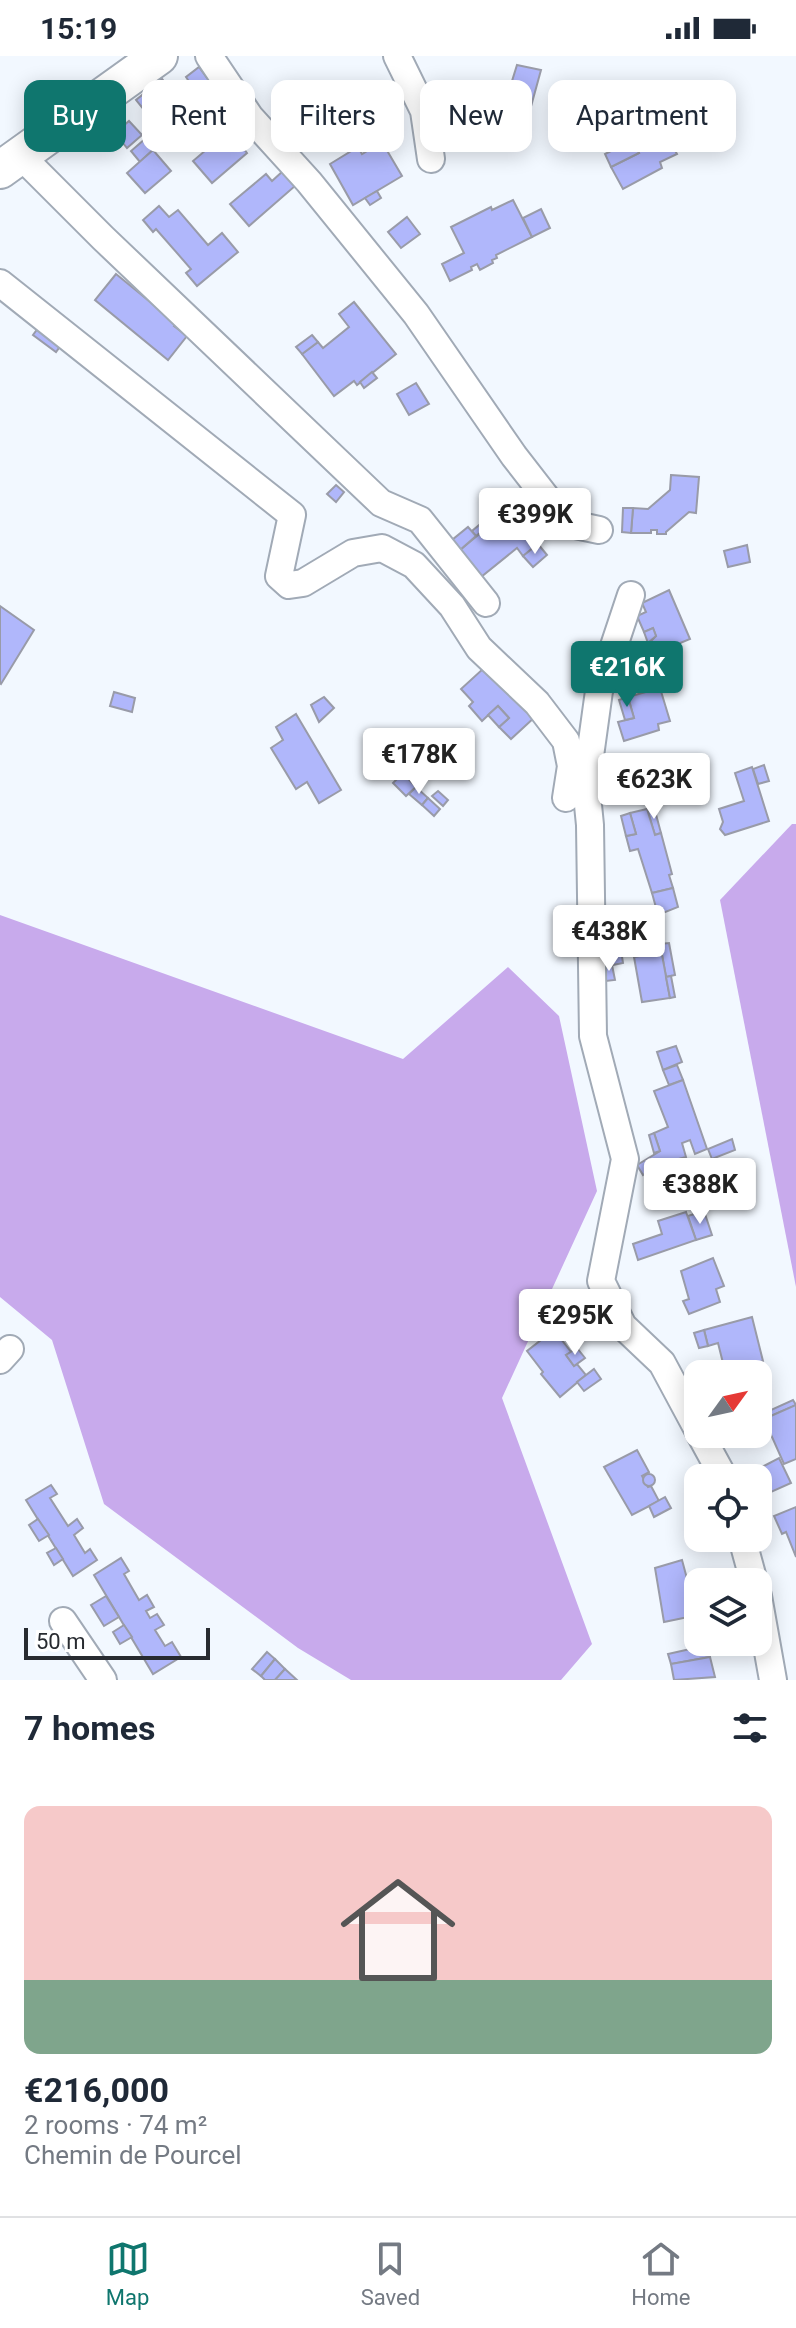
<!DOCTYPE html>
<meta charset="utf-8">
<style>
body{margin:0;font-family:Roboto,sans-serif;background:#f6f6f7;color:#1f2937;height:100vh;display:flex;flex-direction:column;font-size:30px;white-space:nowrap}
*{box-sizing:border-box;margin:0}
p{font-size:26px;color:#747a83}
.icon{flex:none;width:44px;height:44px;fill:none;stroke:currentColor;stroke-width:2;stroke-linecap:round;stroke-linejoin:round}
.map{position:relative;height:1624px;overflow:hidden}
.sheet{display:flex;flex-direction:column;background:#fff;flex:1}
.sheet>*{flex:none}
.banner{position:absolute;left:24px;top:24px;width:748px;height:72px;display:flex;gap:16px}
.needle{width:52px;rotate:57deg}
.controls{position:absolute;left:684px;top:1304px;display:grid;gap:16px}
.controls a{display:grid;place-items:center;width:88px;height:88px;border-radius:16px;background:#fff;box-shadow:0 4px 20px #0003;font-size:40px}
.scale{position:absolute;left:24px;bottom:20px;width:186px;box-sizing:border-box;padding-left:8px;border:4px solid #282b30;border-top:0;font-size:22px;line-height:28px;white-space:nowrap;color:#282b30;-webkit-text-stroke:6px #fff;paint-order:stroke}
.price{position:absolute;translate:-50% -68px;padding:0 18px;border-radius:8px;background:#fff;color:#222;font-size:26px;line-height:52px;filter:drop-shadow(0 2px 4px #0008)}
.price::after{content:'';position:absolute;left:50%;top:48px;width:24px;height:18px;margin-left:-12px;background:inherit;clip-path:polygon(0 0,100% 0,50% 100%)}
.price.current{background:#0f766e;color:#fff}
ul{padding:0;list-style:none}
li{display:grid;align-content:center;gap:16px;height:424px;padding:0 24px}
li+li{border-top:2px solid #e0e1e3}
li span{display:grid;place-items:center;height:248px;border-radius:16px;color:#555}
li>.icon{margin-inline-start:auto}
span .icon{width:144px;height:144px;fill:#fffc;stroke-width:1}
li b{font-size:34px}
h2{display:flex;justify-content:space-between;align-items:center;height:96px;padding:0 24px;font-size:34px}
.tag{padding:0 28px;border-radius:16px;background:#fff;box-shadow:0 4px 20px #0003;font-size:28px;line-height:72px}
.tag.current{background:#0f766e;color:#fff}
.status{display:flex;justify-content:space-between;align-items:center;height:56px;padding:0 40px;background:#fff;direction:ltr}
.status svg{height:22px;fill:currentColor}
.dock{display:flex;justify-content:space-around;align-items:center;height:112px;border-top:2px solid #e0e1e3;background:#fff;font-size:22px;color:#747a83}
.dock a{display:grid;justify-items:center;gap:4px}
.dock .current{color:#0f766e}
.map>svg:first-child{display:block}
.forest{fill:#c8aaec}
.building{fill:#b0b7fb;stroke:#999ba8;stroke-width:2}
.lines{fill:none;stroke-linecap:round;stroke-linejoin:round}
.street-casing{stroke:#a1aab6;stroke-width:30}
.secondary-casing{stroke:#a1aab6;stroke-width:40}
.street{stroke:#fff;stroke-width:26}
.secondary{stroke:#fff;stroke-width:36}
</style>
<div class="status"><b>15:19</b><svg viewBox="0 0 49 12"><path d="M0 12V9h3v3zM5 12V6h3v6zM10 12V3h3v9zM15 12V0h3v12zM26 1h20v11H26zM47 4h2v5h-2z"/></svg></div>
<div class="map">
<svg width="796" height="1624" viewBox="0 0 796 1624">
<rect width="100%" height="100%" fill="#f2f8ff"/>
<g class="forest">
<path d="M792,768H796V1231L720,844Z"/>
<path d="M0,859L403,1003L508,911L559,960L597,1135L502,1342L592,1588L561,1624H351L298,1592L104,1448L52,1284L0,1241Z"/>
</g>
<g class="building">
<path d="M517,9L541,14L530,54L525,62L510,73L502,72L501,79L460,87L455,63L488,56L487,50L502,39L507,41Z"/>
<path d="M199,11L226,48L212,59L186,21Z"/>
<path d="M162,23L187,54L161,75L136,44Z"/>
<path d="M487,50L488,56L455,63L454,57Z"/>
<path d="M129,65L142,79L127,92L115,77Z"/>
<path d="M240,65L253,80L241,89L247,97L212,127L193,105Z"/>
<path d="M661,69L677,98L660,106L662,112L623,133L611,111L639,97L633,84Z"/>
<path d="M145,83L154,93L140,106L131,95Z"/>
<path d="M633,84L639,97L611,111L605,98Z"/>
<path d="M382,86L402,120L353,149L330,108L358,91L362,98Z"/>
<path d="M153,94L171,115L145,137L127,117Z"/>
<path d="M283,115L295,130L249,170L230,148L266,118L272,125Z"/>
<path d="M377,135L381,142L370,149L365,142Z"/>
<path d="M513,144L532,181L496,199L497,202L492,204L493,207L480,214L477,208L471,211L472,214L450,225L442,208L464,197L451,171L491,151L492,154Z"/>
<path d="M159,150L169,161L178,154L208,189L222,177L238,196L197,230L186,217L191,213L156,173L153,176L143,164Z"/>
<path d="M541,153L550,172L532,181L523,162Z"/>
<path d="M407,161L420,178L401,192L388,176Z"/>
<path d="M116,218L176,267L174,270L187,280L168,304L95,244Z"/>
<path d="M354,246L396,298L357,329L354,325L334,340L302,298L318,286L323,292L349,271L339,258Z"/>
<path d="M41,268L64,285L56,296L33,279Z"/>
<path d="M312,279L318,286L302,298L296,291Z"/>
<path d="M372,316L377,322L364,332L360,326Z"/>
<path d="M416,327L429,348L409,359L397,338Z"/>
<path d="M671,419L699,421L696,457L689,456L666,476V478H657V474H651V477H631L633,452L648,453L670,434Z"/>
<path d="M336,429L344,436L336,446L327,438Z"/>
<path d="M507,449L513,456L503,464L497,457Z"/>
<path d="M623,452H633L631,477L622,476Z"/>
<path d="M496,455L500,461L476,480L472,475Z"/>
<path d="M513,456L538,488L523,500L517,492L481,521L460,494L500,461L503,464Z"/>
<path d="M468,471L476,480L460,494L452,484Z"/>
<path d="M538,488L547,499L533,511L523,500Z"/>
<path d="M747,489L750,506L728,511L724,495Z"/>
<path d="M669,534L690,583L656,597L651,585L656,580L653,572L644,576L637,560L646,556L642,547Z"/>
<path d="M0,550L34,574L1,628L0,627Z"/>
<path d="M653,572L656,580L648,587L644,576Z"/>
<path d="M485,611L536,660L511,683L499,671L509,662L498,650L482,665L469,650L473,646L461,633Z"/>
<path d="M660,632L670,665L658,668L659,674L624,685L618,666L634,662L628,641Z"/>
<path d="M114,636L135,642L132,656L110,650Z"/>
<path d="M324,641L334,652L319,666L311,649Z"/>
<path d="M628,641L634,662L625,664L619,644Z"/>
<path d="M498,650L509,662L499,671L488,659Z"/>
<path d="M296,658L341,734L319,747L307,726L296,733L271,692L283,684L276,671Z"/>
<path d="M764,709L769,725L758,728L753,713Z"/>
<path d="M752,711L769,765L725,779L720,773L723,766L719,753L744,745L735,717Z"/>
<path d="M403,717L416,731L406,740L393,727Z"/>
<path d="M416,731L428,742L422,749L409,738Z"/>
<path d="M438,735L448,744L443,750L432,740Z"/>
<path d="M428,742L440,753L434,760L422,749Z"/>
<path d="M654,751L661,777L655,779L647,753Z"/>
<path d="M647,753L655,779L661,777L672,818L669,819L673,832L652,837L638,793L630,795L626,780L636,778L630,757Z"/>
<path d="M630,757L636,778L626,780L621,760Z"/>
<path d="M673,832L678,851L658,859L652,837Z"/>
<path d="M619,881L623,907L603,911L600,889Z"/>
<path d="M669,887L675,919L666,921L660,888Z"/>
<path d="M660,888L670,942L642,946L634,901L646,899L644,891Z"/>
<path d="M612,909L615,924L606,925L603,911Z"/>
<path d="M671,920L675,941L670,942L666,921Z"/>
<path d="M676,990L682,1006L663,1014L657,996Z"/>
<path d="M677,1009L683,1024L669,1029L663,1014Z"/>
<path d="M683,1024L707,1093L695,1098L690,1084L682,1087L686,1101L660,1108L643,1119L637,1109L660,1095L654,1077L668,1071L654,1035Z"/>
<path d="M654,1077L660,1095L654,1097L649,1079Z"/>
<path d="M732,1083L735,1094L712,1103L708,1093Z"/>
<path d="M678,1107L680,1118L666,1122L663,1111Z"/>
<path d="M704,1155L712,1179L696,1184L688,1160Z"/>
<path d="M686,1156L696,1184L638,1204L633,1188L662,1178L658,1165Z"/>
<path d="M713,1202L724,1230L716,1233L720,1246L689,1258L683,1245L689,1243L681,1215Z"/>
<path d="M752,1261L763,1305L725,1315L718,1287L708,1290L704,1274Z"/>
<path d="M554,1274L571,1296L566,1299L574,1310L577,1308L586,1319L560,1341L541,1318L543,1316L527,1295Z"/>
<path d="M704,1274L708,1290L699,1292L694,1277Z"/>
<path d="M577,1292L585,1302L574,1310L566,1299Z"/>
<path d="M594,1313L601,1323L584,1335L577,1326Z"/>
<path d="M793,1344L796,1349L764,1363L762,1358Z"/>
<path d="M796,1349V1403L784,1408L764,1363Z"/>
<path d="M637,1394L649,1416L642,1420L648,1431L651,1430L659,1445L632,1459L604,1411Z"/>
<path d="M779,1402L791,1427L771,1436L762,1411Z"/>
<circle cx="649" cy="1424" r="6"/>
<path d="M51,1429L57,1438L50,1442L68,1470L77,1463L83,1472L74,1479L85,1497L90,1493L97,1504L73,1520L26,1444Z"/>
<path d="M665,1441L671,1452L654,1461L649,1450Z"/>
<path d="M796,1451V1501L786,1476L782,1478L774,1460Z"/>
<path d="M38,1463L49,1479L39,1485L29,1469Z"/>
<path d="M56,1492L63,1503L54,1509L47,1497Z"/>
<path d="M121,1502L129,1515L124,1518L139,1544L147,1539L154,1551L146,1555L150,1562L157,1558L164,1569L155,1574L165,1590L172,1586L181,1601L153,1618L94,1519Z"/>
<path d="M682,1504L689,1530L693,1529L698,1559L664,1566L655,1512Z"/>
<path d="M106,1540L119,1561L104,1570L91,1549Z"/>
<path d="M124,1569L132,1581L120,1588L113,1576Z"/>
<path d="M708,1589L710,1601L671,1608L668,1598Z"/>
<path d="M267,1596L275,1603L261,1620L252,1613Z"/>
<path d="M710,1601L715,1621L674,1624L671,1608Z"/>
<path d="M275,1603L285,1613L275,1624H265L261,1620Z"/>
<path d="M285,1613L297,1624H275Z"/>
</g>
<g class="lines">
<g class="street-casing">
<g id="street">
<path d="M209,0L250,61L309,126L416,258L514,400L566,467L599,474"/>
<path d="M397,0L424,55L431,103"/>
<path d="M20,99L103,182L381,447L420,464L486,547"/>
<path d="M0,227L292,459L279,520L289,529L303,527L353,497L382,492L414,509L452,550L479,592L537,647L566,685L571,710L566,742"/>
<path d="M631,539L599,635L586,729L590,769L593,980L625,1103L601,1225L623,1270L662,1307L698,1374"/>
<path d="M0,1304L10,1293"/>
<path d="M700,1378L724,1422"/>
<path d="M742,1482L754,1526"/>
<path d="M758,1540L773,1624"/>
<path d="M63,1565L103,1624"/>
</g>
</g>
<g class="secondary-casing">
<path id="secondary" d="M0,114L159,0"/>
</g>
<use href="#street" class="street"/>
<use href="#secondary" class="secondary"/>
</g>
</svg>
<div class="controls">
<a><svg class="needle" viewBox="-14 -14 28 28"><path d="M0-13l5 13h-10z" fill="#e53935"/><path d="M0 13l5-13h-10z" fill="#747a83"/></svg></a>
<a><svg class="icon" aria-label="locate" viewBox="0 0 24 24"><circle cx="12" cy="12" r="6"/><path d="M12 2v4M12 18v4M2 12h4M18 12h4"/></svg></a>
<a><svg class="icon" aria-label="layers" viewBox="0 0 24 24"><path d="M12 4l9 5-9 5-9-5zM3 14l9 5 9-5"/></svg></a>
</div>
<div class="scale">50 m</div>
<b class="price" style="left:535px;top:500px">€399K</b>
<b class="price current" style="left:627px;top:653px">€216K</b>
<b class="price" style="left:419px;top:740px">€178K</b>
<b class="price" style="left:654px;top:765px">€623K</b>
<b class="price" style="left:609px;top:917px">€438K</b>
<b class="price" style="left:700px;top:1170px">€388K</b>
<b class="price" style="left:575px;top:1301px">€295K</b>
<div class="banner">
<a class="tag current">Buy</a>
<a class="tag">Rent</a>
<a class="tag">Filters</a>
<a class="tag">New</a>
<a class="tag">Apartment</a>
</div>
</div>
<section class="sheet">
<h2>7 homes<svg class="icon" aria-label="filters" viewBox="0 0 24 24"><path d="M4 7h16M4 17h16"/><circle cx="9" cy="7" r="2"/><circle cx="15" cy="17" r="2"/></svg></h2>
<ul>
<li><span style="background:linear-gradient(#f6c9c9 70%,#7fa58c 0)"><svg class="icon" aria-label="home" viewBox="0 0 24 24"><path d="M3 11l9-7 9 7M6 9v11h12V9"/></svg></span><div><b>€216,000</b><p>2 rooms · 74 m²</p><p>Chemin de Pourcel</p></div></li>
</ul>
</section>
<nav class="dock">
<a class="current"><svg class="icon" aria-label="map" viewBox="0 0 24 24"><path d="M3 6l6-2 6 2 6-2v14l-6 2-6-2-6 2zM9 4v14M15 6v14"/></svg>Map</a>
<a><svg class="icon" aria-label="saved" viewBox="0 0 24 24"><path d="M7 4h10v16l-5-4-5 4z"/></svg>Saved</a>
<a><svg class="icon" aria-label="home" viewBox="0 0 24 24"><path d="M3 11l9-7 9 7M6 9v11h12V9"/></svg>Home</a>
</nav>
